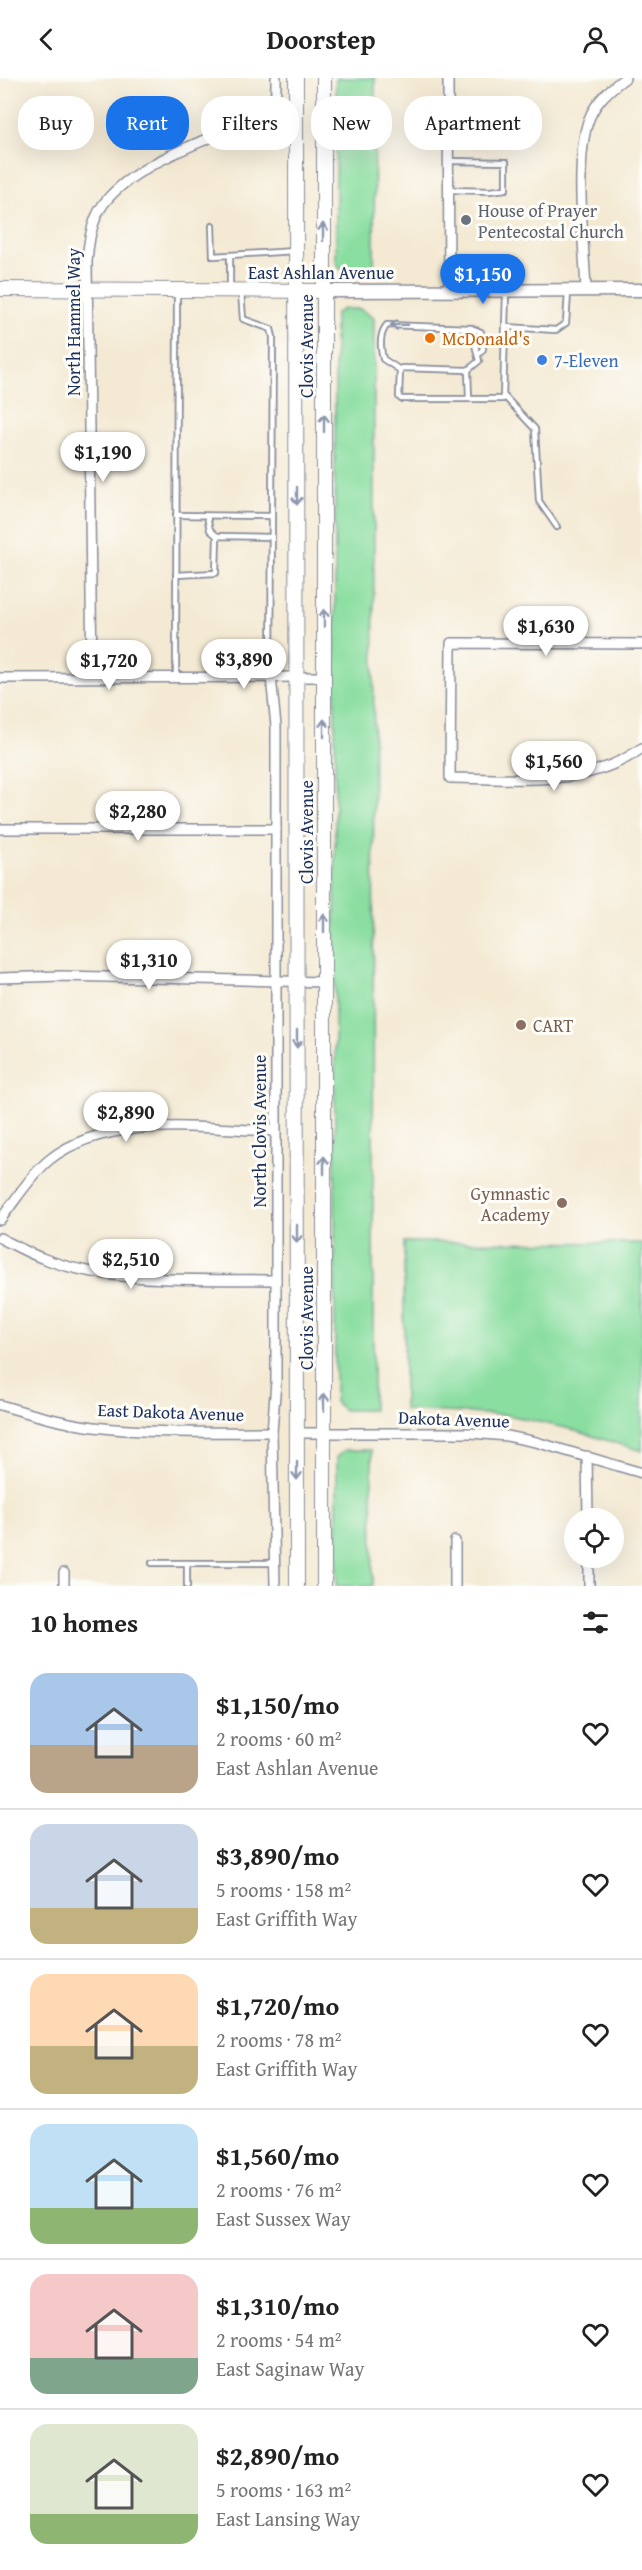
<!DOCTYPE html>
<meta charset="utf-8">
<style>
body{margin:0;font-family:"Gentium Book Plus",serif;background:#f2f2f2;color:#222;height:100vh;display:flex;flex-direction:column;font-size:22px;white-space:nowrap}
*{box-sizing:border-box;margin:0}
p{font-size:20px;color:#767676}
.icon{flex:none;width:33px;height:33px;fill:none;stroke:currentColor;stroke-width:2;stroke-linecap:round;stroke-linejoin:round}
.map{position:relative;height:1508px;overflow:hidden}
.side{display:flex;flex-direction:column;background:#fff;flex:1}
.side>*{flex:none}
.banner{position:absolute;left:18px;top:18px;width:606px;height:54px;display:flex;gap:12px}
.fabs{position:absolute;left:564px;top:1430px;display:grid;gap:12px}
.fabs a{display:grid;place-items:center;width:60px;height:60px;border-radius:50%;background:#fff;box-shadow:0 6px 24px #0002;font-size:30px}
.price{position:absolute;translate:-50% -51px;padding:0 14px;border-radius:21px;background:#fff;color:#222;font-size:20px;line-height:39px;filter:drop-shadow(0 2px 3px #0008)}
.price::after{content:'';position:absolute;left:50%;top:36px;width:18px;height:14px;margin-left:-9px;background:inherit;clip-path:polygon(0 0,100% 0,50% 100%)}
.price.current{background:#1a73e8;color:#fff}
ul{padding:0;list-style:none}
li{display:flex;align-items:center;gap:18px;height:150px;padding:0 30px}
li+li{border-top:2px solid #e0e0e0}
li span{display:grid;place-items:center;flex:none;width:168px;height:120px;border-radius:18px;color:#555}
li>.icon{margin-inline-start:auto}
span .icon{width:72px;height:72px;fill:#fffc;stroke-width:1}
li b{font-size:26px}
h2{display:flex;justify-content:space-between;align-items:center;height:72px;padding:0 30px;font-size:26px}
.tag{padding:0 21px;border-radius:24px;background:#fff;box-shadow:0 6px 24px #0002;font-size:21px;line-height:54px}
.tag.current{background:#1a73e8;color:#fff}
header{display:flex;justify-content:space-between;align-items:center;height:78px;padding:0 30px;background:#fff;font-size:27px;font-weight:700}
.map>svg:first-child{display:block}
.green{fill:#8adea0;stroke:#52867f;stroke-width:1.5}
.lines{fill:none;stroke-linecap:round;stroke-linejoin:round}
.lane-casing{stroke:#888c99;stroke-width:8}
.street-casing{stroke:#888c99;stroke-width:12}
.secondary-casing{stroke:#888c99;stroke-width:15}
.primary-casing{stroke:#888c99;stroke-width:16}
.lane{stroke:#fff;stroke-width:4.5}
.street{stroke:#fff;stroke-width:9}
.secondary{stroke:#fff;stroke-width:12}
.primary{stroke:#fff;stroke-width:14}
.oneway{stroke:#8d97ae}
.worship-dot{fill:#6b7280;stroke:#fdfcf7;stroke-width:2}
.food-dot{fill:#e8710a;stroke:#fdfcf7;stroke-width:2}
.shop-dot{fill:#3f7fe0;stroke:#fdfcf7;stroke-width:2}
.education-dot{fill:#8d6e63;stroke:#fdfcf7;stroke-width:2}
.labels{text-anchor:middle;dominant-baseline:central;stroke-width:6;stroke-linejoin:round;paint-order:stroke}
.worship-label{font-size:18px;fill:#5b616d;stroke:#fdfcf7;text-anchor:start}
.street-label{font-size:18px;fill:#1b2f5e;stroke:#fdfcf7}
.food-label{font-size:18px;fill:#c56008;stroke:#fdfcf7;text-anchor:start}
.shop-label{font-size:18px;fill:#366cbe;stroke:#fdfcf7;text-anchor:start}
.education-label{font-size:18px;fill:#785e54;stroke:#fdfcf7;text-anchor:start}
</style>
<header><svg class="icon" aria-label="back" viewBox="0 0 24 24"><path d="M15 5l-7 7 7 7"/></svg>Doorstep<svg class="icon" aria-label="person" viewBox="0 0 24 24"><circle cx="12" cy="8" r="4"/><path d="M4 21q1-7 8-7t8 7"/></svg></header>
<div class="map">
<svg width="642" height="1508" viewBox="0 0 642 1508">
<rect width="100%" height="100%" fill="#fdfcf7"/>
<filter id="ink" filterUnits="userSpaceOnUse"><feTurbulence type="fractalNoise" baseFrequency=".0167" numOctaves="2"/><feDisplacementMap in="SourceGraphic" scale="12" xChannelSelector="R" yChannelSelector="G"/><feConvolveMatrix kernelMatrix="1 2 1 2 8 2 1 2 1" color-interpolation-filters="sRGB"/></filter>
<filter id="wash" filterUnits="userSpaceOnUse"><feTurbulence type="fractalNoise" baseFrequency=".008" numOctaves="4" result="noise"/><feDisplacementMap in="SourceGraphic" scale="24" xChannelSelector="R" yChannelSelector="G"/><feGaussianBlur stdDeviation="1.35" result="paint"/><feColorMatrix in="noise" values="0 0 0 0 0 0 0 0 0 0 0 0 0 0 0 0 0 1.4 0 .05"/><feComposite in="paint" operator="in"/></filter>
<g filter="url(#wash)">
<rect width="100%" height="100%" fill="#f4ead4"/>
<g class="green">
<path d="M336,0H375L374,192H342L336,185Z"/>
<path d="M343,231H360L374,240L373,1332H343L335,1324V236Z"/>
<path d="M404,1164L642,1165V1373L566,1350L507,1337L404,1332Z"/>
<path d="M345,1372H372L373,1508H337V1378Z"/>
</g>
</g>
<g filter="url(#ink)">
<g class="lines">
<g class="lane-casing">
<g id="lane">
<path d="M449,83L506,84V111L490,113L449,112"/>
<path d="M212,148L213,178L295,173"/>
<path d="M230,211V178"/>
<path d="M241,214L243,241L271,251L273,259L271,599"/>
<path d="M506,249L556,252L566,245L568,215"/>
<path d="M471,250L481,254L483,271L479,276"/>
<path d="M400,292L383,281C380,269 379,256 387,247L471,250L479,283L468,292"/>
<path d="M505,319L535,351L539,423L557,449"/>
<path d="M469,321L468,292L402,290L400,292L399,319L401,321H503L506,214"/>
<path d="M176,437L272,438"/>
<path d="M207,438L210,452L217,458"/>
<path d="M176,497L216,495L217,458L272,459"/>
<path d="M176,599L177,214"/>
<path d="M217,599C217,586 214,574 226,567H271"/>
<path d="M152,1485H275"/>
<path d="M187,1485V1508"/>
</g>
</g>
<g class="street-casing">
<g id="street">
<path d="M448,0L449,212"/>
<path d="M586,211C584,167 574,79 589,41C596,23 610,11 625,0"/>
<path d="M642,566L451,565L450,700C515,700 586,711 642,670"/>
<path d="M92,599L87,184C88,169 90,153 96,139C117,89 217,58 266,37C277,26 276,15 276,0"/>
<path d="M271,599L276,648V1304L272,1354L275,1508"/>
<path d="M0,600L324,599"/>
<path d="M0,751H276"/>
<path d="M0,900L61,898L324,904"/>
<path d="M0,1142C15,1123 30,1098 49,1082C107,1035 205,1051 275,1053"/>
<path d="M0,1160C14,1167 28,1175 42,1180C112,1208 202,1200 276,1202"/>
<path d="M0,1327C31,1336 62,1345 94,1349C153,1356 213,1354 272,1354"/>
<path d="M297,1355H471L507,1358L536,1364L642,1395"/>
<path d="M587,1378L588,1440"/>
<path d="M455,1463V1508"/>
<path d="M589,1479V1508"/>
<path d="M64,1508V1495"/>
</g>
</g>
<g class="secondary-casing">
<path id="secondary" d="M324,213L642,212"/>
</g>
<g class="primary-casing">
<g id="primary">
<path d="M296,0L297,1508"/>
<path d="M324,0V1508"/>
<path d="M0,211L324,213"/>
</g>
</g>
<use href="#lane" class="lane"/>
<use href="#street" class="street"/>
<use href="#secondary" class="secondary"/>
<use href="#primary" class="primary"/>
</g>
<defs><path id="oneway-shaft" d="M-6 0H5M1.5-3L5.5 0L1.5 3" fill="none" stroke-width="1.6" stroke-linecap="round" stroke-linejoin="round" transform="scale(1.5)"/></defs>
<g class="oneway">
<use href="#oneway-shaft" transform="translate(323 154) rotate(-90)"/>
<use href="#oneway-shaft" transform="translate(399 247) rotate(179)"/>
<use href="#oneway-shaft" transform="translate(324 345) rotate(-90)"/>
<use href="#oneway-shaft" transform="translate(297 418) rotate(90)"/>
<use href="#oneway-shaft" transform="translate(324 540) rotate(-90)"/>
<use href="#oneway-shaft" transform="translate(324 650) rotate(-90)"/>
<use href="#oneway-shaft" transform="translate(324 845) rotate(-90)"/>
<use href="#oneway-shaft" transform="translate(297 961) rotate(90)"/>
<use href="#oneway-shaft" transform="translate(324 1087) rotate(-90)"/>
<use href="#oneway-shaft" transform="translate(297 1156) rotate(90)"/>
<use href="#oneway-shaft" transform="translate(324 1324) rotate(-90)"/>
<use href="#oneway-shaft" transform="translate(297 1393) rotate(90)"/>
</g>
</g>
<circle class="worship-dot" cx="466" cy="142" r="6"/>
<circle class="food-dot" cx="430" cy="260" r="6"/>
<circle class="shop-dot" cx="542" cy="282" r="6"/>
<g class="education-dot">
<circle cx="521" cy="947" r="6"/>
<circle cx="562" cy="1125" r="6"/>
</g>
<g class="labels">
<g class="worship-label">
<text x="478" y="132">House of Prayer<tspan x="478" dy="21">Pentecostal Church</tspan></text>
</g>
<g class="street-label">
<text x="321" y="194">East Ashlan Avenue</text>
<text transform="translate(73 244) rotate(-90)">North Hammel Way</text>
<text transform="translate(306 268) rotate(-90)">Clovis Avenue</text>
<text transform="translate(306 754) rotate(-90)">Clovis Avenue</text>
<text transform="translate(259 1053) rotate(-90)">North Clovis Avenue</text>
<text transform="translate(306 1240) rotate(-90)">Clovis Avenue</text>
<text transform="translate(171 1334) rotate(2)">East Dakota Avenue</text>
<text transform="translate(454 1341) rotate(2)">Dakota Avenue</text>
</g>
<g class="food-label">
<text x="442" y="260">McDonald's</text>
</g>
<g class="shop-label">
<text x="554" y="282">7-Eleven</text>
</g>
<g class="education-label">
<text x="533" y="947">CART</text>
<text x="550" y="1115" text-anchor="end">Gymnastic<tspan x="550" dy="21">Academy</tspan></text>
</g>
</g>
</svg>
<div class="fabs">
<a><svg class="icon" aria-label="locate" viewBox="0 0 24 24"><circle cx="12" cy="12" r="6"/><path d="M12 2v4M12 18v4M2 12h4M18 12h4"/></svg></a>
</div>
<b class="price current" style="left:483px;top:227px">$1,150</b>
<b class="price" style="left:103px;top:405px">$1,190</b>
<b class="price" style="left:546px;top:579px">$1,630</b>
<b class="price" style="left:244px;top:612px">$3,890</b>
<b class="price" style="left:109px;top:613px">$1,720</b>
<b class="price" style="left:554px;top:714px">$1,560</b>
<b class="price" style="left:138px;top:764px">$2,280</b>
<b class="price" style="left:149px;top:913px">$1,310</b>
<b class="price" style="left:126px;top:1065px">$2,890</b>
<b class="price" style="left:131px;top:1212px">$2,510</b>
<div class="banner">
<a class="tag">Buy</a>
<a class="tag current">Rent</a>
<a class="tag">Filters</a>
<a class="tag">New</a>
<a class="tag">Apartment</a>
</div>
</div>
<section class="side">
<h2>10 homes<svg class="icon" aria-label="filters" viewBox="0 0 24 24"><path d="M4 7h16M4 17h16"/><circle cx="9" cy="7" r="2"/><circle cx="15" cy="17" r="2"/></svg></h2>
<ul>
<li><span style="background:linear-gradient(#a9c7e8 60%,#b9a48a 0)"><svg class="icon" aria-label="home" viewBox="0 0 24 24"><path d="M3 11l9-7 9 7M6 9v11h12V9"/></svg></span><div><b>$1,150/mo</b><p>2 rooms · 60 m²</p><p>East Ashlan Avenue</p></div><svg class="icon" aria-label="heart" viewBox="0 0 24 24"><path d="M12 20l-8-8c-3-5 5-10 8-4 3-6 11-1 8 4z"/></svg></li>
<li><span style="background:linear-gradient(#c9d6e8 70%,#c2b280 0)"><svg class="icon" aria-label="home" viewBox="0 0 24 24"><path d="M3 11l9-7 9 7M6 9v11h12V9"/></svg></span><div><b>$3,890/mo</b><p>5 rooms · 158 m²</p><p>East Griffith Way</p></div><svg class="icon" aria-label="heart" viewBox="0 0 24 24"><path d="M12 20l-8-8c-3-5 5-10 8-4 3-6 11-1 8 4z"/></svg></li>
<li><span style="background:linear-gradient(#ffd9b3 60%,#c2b280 0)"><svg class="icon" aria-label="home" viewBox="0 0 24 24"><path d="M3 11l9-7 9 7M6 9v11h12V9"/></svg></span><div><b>$1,720/mo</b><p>2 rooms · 78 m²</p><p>East Griffith Way</p></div><svg class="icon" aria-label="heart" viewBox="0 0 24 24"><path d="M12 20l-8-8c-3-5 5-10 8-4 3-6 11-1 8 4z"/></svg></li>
<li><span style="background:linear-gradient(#bfe0f5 70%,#8fb573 0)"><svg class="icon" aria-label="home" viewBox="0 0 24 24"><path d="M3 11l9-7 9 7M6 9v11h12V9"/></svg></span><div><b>$1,560/mo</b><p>2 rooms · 76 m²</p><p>East Sussex Way</p></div><svg class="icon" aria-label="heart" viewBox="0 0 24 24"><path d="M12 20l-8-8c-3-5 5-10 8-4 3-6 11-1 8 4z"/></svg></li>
<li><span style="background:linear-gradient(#f6c9c9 70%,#7fa58c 0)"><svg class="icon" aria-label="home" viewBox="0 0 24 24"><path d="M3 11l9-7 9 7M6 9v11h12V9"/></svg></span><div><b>$1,310/mo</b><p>2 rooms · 54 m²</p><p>East Saginaw Way</p></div><svg class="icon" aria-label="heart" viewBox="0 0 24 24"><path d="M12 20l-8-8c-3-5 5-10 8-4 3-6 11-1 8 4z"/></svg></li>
<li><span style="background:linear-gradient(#dfe7d0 75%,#8fb573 0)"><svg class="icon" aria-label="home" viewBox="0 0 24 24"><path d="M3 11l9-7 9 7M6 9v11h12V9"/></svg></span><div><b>$2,890/mo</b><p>5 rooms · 163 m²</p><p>East Lansing Way</p></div><svg class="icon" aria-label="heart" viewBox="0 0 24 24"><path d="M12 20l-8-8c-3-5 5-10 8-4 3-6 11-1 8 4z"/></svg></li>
</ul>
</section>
